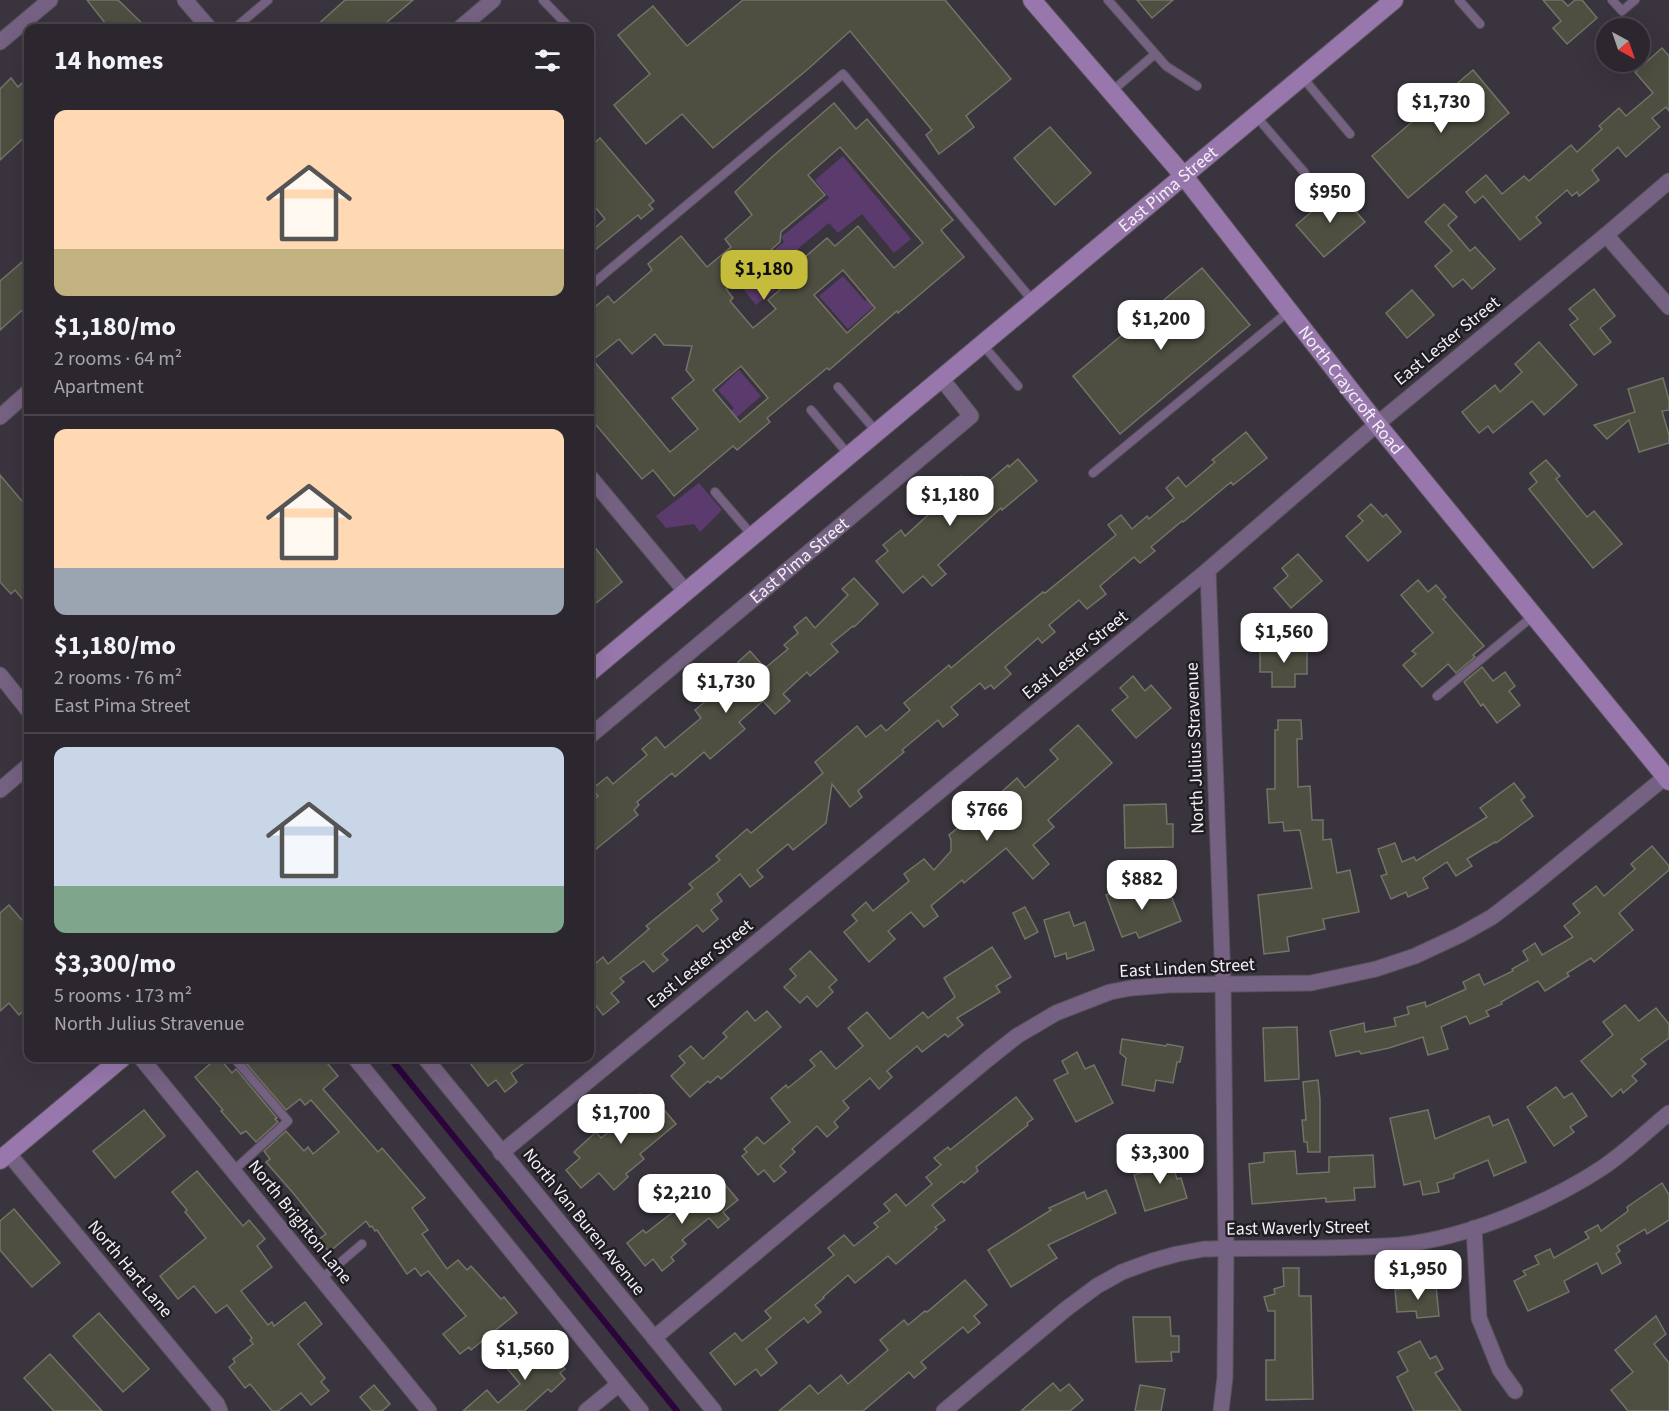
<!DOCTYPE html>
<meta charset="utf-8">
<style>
body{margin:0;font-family:"Source Sans 3",sans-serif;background:#342f36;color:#f1f3f6;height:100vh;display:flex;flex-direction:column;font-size:22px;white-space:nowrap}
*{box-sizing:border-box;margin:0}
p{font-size:20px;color:#a6a5aa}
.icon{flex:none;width:33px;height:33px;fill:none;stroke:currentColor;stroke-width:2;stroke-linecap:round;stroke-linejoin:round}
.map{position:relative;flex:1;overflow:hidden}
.side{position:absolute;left:24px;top:24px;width:570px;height:1038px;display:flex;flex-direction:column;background:#2c272e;border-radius:12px;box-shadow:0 6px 24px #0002,0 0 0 2px #48444a}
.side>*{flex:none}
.needle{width:39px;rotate:140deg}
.buttons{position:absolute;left:1596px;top:18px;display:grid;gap:12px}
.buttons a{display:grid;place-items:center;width:54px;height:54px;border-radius:50%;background:#2c272e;box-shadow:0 6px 24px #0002,0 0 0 2px #48444a;font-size:30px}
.price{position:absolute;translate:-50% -51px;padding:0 14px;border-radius:12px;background:#fff;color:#222;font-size:20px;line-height:39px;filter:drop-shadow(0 2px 3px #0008)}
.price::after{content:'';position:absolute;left:50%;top:36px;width:18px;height:14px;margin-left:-9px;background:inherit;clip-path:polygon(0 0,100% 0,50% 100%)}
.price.active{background:#c6bc3c;color:#111}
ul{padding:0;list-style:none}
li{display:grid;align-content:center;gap:12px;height:318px;padding:0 30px}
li+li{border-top:2px solid #48444a}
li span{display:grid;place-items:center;height:186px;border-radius:12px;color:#555}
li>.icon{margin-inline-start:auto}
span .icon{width:108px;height:108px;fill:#fffc;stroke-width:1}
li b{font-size:26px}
h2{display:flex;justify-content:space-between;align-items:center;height:72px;padding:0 30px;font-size:26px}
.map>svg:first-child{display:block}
.green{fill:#5b3a6e}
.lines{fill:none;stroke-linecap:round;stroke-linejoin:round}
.stream{stroke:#2a043b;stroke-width:6}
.building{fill:#4e4e41;stroke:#737366;stroke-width:1.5;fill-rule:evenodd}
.lane-casing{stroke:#58525b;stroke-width:10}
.street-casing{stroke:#58525b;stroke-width:17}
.secondary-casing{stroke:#58525b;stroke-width:20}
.lane{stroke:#756182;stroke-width:8}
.street{stroke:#756182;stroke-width:15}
.secondary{stroke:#9777ac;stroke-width:18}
.labels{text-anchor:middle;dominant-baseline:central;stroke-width:5;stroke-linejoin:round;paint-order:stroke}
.street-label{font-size:18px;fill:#f3eff6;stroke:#201d22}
</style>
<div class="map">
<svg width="1669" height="1411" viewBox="0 0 1669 1411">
<rect width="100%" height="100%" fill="#3a343e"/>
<g class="green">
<path d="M843,156L911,239L894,253L862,214L838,233L829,223L777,266L788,279L756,305L737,281L784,242L781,237L829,198L815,180Z"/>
<path d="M843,276L865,301L872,296L878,303L848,329L819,296Z"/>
<path d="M739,370L761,396L720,432L714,425L734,408L718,390Z"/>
<path d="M699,483L722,510L700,532L694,524L666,528L656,516Z"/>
</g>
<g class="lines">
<path class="stream" d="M390,1058L677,1411"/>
</g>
<g class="building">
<path d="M87,0H118L147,28H109Z"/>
<path d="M345,0H413L380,28H314Z"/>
<path d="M743,0H945L1011,79L966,116L974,127L939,154L926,135L932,130L850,31L808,69L713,148L682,114L646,144L614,105L650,74L618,35L653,6L687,46Z"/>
<path d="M1137,0H1173L1152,18Z"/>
<path d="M1543,0H1562L1568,6L1575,0H1582L1597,18L1567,44L1553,28L1561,21Z"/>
<path d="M1662,48L1669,56V111L1666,107L1652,118L1660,127L1626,157L1618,147L1592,170L1599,180L1579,196L1577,192L1572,196L1567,190L1536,217L1541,223L1520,240L1483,196L1475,203L1466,192L1486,175L1502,194L1524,176L1529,181L1571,145L1577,152L1602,129L1599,126L1619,108L1626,116L1653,93L1635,72Z"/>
<path d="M1473,70L1509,113L1408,198L1372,156Z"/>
<path d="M28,77V134L0,160V89L11,78L18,87Z"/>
<path d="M834,103L856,129L867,119L953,220L941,230L964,257L898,313L897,311L829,370L827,368L767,418L770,422L737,450L733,446L674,496L653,470L642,479L590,418V311L608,296L614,303L652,270L648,264L681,236L707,267L731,247L725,239L752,215L735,192L772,157ZM840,147L923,243L894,268L858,226L835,246L827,238L791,269L797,275L768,300L776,309L753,328L730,301L733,298L726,289L780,242L781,232L825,195L808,175ZM843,270L875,308L847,333L814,295ZM655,334L664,345L692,346L686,370L694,380L672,398L698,429L670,452L593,360L619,339L632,354ZM741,366L768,398L740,422L713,390Z"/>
<path d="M1050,127L1091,173L1055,205L1014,158Z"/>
<path d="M600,138L654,201L649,205L653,209L641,219L638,215L590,254V232L605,219L590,201V147Z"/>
<path d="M1337,190L1365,222L1324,257L1296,225Z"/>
<path d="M1444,204L1457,217L1448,225L1470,251L1475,247L1495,269L1472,289L1463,279L1453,287L1435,266L1452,251L1425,222Z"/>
<path d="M22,262L28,270V305L0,330V281Z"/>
<path d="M1202,268L1250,325L1120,434L1073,376Z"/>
<path d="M1594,289L1615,316L1600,328L1611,342L1594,355L1570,325L1578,319L1569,309Z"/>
<path d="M1412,290L1434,315L1407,338L1386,313Z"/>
<path d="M1539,342L1577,385L1544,415L1532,401L1493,433L1488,426L1479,433L1462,412L1495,385L1500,392L1522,372L1515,364Z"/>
<path d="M1663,378L1669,400V410L1662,411L1669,435V443L1639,452L1629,420L1607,439L1594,425L1635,412L1628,389Z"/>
<path d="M1246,432L1267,458L1233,485L1231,482L1183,522L1182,521L1151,547L1155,551L1140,563L1134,557L1100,586L1106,594L1087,609L1079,600L1049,625L1055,632L1042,643L1038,638L1005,667L1011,674L994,689L991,685L985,689L980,683L951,707L958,715L943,727L938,720L902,750L904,752L858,791L862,797L850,807L832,784L826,823L793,850L788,844L757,870L763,877L750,887L740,874L717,894L722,901L711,910L718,919L703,932L697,925L662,954L668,960L653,972L644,961L620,978L624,982L611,993L619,1002L603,1015L590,998V968L603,957L608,964L649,929L646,926L693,888L689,884L720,860L716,856L747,829L751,833L823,773L815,762L857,726L866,737L881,725L886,731L910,710L904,703L949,665L951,668L995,631L1043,592L1045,593L1116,535L1108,525L1121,515L1132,529L1147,516L1149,519L1174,498L1166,488L1178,477L1186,487L1215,462L1212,460Z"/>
<path d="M1018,459L1037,481L1002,510L1001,508L938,565L946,574L932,586L923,576L903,593L876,561L888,551L883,545L901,530L905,536L952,493L948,488L961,476L975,493L1008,465L1009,467Z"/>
<path d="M1546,460L1560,476L1556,479L1587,517L1594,511L1622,544L1593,568L1529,489L1537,482L1530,473Z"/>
<path d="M0,475L28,508V606L15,590L11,594L0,582Z"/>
<path d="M1371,504L1383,517L1386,514L1401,532L1368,561L1346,536L1363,521L1358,516Z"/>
<path d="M590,541L622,582L590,608Z"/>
<path d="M1298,554L1322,581L1291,608L1274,588L1288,576L1282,568Z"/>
<path d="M854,578L878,604L854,627L853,626L831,644L838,652L810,676L807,672L783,694L790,701L775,714L763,701L739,722L745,729L710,759L704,752L675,777L672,773L637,802L639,805L634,810L638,815L590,854V803L598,796L592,789L607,777L613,784L647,755L642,749L656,737L665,748L701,718L695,710L715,693L718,698L748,672L738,662L750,651L765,668L788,649L784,645L798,633L794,627L806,617L815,628L848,595L842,589Z"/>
<path d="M1418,580L1428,592L1436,585L1446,597L1443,599L1484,646L1473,655L1475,657L1456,673L1448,664L1422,687L1403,665L1416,654L1412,651L1433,633L1401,595Z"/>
<path d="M1302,646L1301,651H1307V674H1295V687H1272V672H1260V647Z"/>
<path d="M1482,667L1493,681L1505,672L1515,686L1509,691L1520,705L1497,723L1483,704L1481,706L1464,682Z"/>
<path d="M1133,676L1145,691L1151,685L1171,708L1136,738L1112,710L1128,697L1120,688Z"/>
<path d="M1278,720H1301L1302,739H1297L1298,787L1310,786L1312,820H1323V840L1331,839L1337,873L1350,870L1359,912L1323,919L1325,929L1287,937L1289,951L1264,954L1258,895L1312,888L1300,830L1284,831L1283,822L1269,823L1267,789H1275V730H1278Z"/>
<path d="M1078,725L1112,763L1048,820L1054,827L1033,845L1049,864L1033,879L1006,848L964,883L962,880L931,906L938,916L924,927L911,912L888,931L895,939L869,962L844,932L857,921L852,915L866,902L873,911L909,881L904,874L924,859L934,870L951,851V840L949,835L970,818L975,824L1003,801L998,795L1017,778L1025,788L1058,759L1050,750Z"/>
<path d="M1514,783L1525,797L1521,800L1533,816L1496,843L1495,842L1467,859L1472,866L1456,876L1447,862L1423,878L1428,888L1408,897L1406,892L1391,899L1381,876L1387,874L1378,849L1395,843L1402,862L1414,857L1416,861L1487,817L1480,808Z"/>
<path d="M1166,804L1167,824H1173V847L1125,848L1124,805Z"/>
<path d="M1652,846L1669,866V870L1619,913L1633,930L1594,962L1591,958L1567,973L1569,976L1545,991L1538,981L1501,1002L1502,1004L1486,1011L1489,1016L1470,1024L1466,1016L1441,1027L1448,1049L1428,1055L1423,1037L1389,1048L1361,1054L1359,1051L1336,1056L1330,1031L1364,1023L1365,1032L1396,1026L1394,1018L1409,1014L1407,1007L1425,1002L1426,1007L1466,989L1463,982L1479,974L1484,985L1513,971L1512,969L1528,960L1523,951L1535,943L1542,955L1573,937L1564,926L1580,913L1573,904L1596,886L1604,896L1635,869L1631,864Z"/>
<path d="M1132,884L1139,900L1168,888L1181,921L1139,938L1136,932L1122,937L1106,895Z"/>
<path d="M9,905L28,927V1007L19,1015L9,1003L0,1011V913Z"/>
<path d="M1025,907L1038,932L1025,939L1013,913Z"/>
<path d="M1069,912L1074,926L1085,922L1094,950L1067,959L1066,953L1055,957L1044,920Z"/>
<path d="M992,947L1011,977L996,986L1000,992L957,1018L963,1025L948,1037L945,1034L922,1052L917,1046L887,1071L892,1077L879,1089L870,1078L843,1101L849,1108L834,1122L838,1127L827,1137L817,1126L792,1149L795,1152L780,1166L786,1172L774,1182L764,1170L758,1175L742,1156L747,1152L744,1149L757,1137L764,1144L790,1122L771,1098L786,1085L788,1088L815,1066L810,1060L821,1051L836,1069L863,1046L848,1028L867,1012L890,1039L923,1012L928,1018L955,997L944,978Z"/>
<path d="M810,951L837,980L829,987L833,992L817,1007L807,996L800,1003L784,987L796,976L790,969Z"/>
<path d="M1625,1005L1639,1021L1656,1008L1669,1024V1038L1641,1059L1646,1064L1632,1076L1637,1081L1623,1093L1621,1089L1612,1097L1581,1061L1613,1035L1603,1022Z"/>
<path d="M747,1011L755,1021L767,1011L781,1027L721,1079L718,1076L710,1083L708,1081L690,1097L671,1076L685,1063L679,1056L691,1046L703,1059L727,1037L723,1033Z"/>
<path d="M1297,1027L1299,1079L1265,1081L1263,1028Z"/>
<path d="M1122,1039L1166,1046L1167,1044L1183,1047L1180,1062H1177L1173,1083L1156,1080L1154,1091L1122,1085L1126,1058L1120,1053Z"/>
<path d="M1077,1052L1085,1069L1094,1065L1113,1103L1076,1122L1054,1080L1068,1073L1062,1061Z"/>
<path d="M217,1058H219L232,1073L236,1069L277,1118L275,1119L278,1122L256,1142L246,1131L241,1134L221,1111L223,1110L195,1077Z"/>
<path d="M250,1058H323L338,1076L323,1089L378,1152L382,1148L425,1198L412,1208L428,1230L422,1234L447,1269L458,1260L467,1270L471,1266L501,1299L504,1297L517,1313L471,1350L469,1347L460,1354L443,1334L466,1316L428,1271L421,1276L415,1268L407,1274L377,1230L375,1231L372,1226L370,1227L366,1221L329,1252L319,1239L326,1234L294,1194L266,1162L270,1159L264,1151L286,1131L304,1151L308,1147L313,1154L339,1132L311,1100L305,1105L300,1099L286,1110L245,1062Z"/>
<path d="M466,1058H531L511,1073L517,1082L505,1092L496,1080L488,1086Z"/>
<path d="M1318,1080L1320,1100V1152H1308L1307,1142H1304L1302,1120H1306L1303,1082Z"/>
<path d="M1556,1087L1564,1098L1572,1093L1587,1116L1570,1127L1574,1132L1554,1146L1527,1107Z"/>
<path d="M640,1094L650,1106L656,1100L676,1124L640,1154L644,1159L626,1174L628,1177L614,1190L599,1173L581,1188L566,1170L580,1158L574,1152L596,1132L601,1138L634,1112L628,1105Z"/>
<path d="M1016,1097L1033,1119L1027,1123L1028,1125L976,1167L978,1171L964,1183L962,1181L932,1205L945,1220L935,1227L937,1229L896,1264L888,1256L855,1283L848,1275L823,1297L824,1298L815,1305L821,1312L808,1323L804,1318L766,1349L777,1363L761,1376L756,1369L735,1385L710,1353L735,1333L742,1341L771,1318L765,1311L834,1255L828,1248L844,1235L854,1246L878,1227L874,1223L890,1211L884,1204L896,1194L906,1206L932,1184L926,1177L941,1165L934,1158L948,1147L950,1150Z"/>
<path d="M144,1110L165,1136L115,1178L93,1151Z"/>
<path d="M1428,1110L1435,1139L1489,1116L1493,1126L1508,1119L1526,1162L1494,1176L1488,1160L1454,1174V1178L1437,1183L1439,1192L1423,1195L1420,1181L1404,1185L1390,1118Z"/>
<path d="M1295,1151L1297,1174L1329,1172V1157L1373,1155L1375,1187L1354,1188L1355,1200L1326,1202V1198L1252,1204L1249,1164L1264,1162V1153Z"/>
<path d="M1170,1157L1177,1179L1181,1178L1187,1198L1145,1211L1134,1175L1147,1171L1145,1165Z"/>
<path d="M197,1171L243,1226L249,1220L265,1239L257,1246L272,1267L241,1291L268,1325L272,1322L274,1326L305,1302L322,1324L298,1344L325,1378L321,1382L329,1391L311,1405L301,1393L278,1411H272L250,1384L245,1388L229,1367L235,1362L233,1359L253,1344L250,1340L252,1338L227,1305L216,1313L194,1286L178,1299L160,1276L206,1238L185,1212L187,1210L172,1192Z"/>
<path d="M722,1181L738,1200L723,1212L729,1219L718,1228L709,1218L682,1240L686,1244L671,1257L674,1261L662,1271L653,1259L645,1266L627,1243L643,1230L646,1233L678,1208L675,1204L698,1185L706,1195Z"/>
<path d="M1662,1183L1669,1195V1220L1647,1234L1645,1229L1617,1246L1620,1251L1616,1254L1621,1263L1602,1274L1597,1263L1564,1281L1569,1292L1528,1311L1514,1281L1526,1275L1523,1271L1539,1264L1535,1256L1550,1249L1554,1258L1589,1238L1585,1232L1598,1225L1601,1231L1628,1211L1627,1207Z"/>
<path d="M1106,1190L1116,1213L1048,1245L1057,1258L1011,1287L988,1250L1051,1210L1049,1208L1084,1192L1087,1199Z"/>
<path d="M14,1209L60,1263L32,1287L0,1250V1221Z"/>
<path d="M1283,1268H1299V1296H1311L1313,1399L1266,1400V1360H1275V1311H1268L1264,1297L1275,1294L1274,1289L1284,1286Z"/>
<path d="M965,1280L987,1305L974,1316L980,1323L968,1333L963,1327L921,1362L926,1368L914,1378L909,1372L863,1411H779L810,1385L818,1394L841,1375L848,1384L888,1350L880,1340L904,1320L908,1325L925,1311L927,1312Z"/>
<path d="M1436,1286L1439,1316L1417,1318L1416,1311L1397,1312L1395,1290Z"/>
<path d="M99,1313L149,1369L123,1392L73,1336Z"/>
<path d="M1656,1316L1666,1334L1654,1344L1669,1363V1411H1628L1611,1390L1633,1372L1615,1350Z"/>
<path d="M1133,1317H1170L1171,1336H1179V1352H1171L1172,1361L1136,1362Z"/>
<path d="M536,1339L539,1343L541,1341L565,1369L560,1373L565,1379L551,1392L548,1389L524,1411H463L487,1390L498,1403L520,1384L505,1366Z"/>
<path d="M1420,1341L1430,1359L1436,1356L1443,1369L1435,1373L1461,1411H1414L1397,1377L1408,1371L1398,1352Z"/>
<path d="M50,1354L102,1411H54L24,1378Z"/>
<path d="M1053,1383L1060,1391L1069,1384L1083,1400L1070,1411H1021Z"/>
<path d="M374,1385L390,1404L382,1411H372L360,1397Z"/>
<path d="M1140,1385L1165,1389L1161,1411H1135Z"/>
</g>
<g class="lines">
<g class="lane-casing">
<g id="lane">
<path d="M543,0L566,24"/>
<path d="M1108,0L1166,66L1197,86"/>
<path d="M1459,0L1480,24"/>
<path d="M1612,0L1622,11L1635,0"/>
<path d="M235,28L268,0"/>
<path d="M1303,78L1350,134"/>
<path d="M1111,92L1155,54"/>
<path d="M1255,115L1305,173"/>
<path d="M590,286L843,74L1033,301"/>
<path d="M982,344L1018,386"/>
<path d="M838,387L876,431"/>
<path d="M811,410L848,454"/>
<path d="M1093,473L1288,312"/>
<path d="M715,492L752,535"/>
<path d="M1437,696L1533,616"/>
<path d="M233,1171L288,1121L234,1058"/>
<path d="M321,1279L362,1244"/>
</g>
</g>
<g class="street-casing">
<g id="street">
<path d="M185,0L209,28"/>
<path d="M460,28L493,0"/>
<path d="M0,42L50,0"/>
<path d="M1606,235L1669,307"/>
<path d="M0,417L28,392"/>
<path d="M590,477L686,592"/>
<path d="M1208,570L1223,981L1226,1248L1225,1377L1221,1411"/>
<path d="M0,675L28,710"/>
<path id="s1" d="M590,736L971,416L941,378"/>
<path d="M0,790L28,766"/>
<path d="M141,1058L429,1411"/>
<path d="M355,1058L641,1411"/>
<path d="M425,1058L714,1411"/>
<path d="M8,1153L217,1404L220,1411"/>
<path d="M501,1153L1208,570L1377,424L1606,235L1669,181"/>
<path d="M1474,1228L1479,1318L1500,1370L1515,1391"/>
<path d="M654,1338L988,1059L1017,1036L1056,1013L1110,992L1131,988L1169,985L1311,983L1376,969L1415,956L1460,935L1492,917L1532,886L1669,774"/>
<path d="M586,1411L619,1384"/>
<path d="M944,1411L1066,1309L1097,1286L1122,1272L1152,1261L1177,1254L1204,1249C1269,1247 1335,1250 1400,1245C1466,1238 1547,1204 1602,1168C1626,1152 1647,1131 1669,1113"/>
</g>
</g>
<g class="secondary-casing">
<g id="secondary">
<path id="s2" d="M1032,0L1183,175L1377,424L1669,781"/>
<path id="s3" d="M590,672L1394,0"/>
<path d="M0,1160L122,1058"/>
</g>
</g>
<use href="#lane" class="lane"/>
<use href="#street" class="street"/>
<use href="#secondary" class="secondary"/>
</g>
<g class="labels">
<g class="street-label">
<text stroke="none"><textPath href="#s3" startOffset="753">East Pima Street</textPath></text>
<text transform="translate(1447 341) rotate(-39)">East Lester Street</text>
<text stroke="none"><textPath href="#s2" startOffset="504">North Craycroft Road</textPath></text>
<text stroke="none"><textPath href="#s1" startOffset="273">East Pima Street</textPath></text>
<text transform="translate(1075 655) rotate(-39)">East Lester Street</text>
<text transform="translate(1195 748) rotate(-92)">North Julius Stravenue</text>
<text transform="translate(700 964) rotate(-39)">East Lester Street</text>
<text transform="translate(1187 968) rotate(-3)">East Linden Street</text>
<text transform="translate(300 1222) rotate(51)">North Brighton Lane</text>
<text transform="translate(584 1222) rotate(51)">North Van Buren Avenue</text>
<text transform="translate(1298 1228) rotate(-1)">East Waverly Street</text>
<text transform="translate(130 1269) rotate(50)">North Hart Lane</text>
</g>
</g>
</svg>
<div class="buttons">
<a><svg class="needle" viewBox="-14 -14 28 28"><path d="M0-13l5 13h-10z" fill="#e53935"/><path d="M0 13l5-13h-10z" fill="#a6a5aa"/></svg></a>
</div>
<b class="price" style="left:1441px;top:134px">$1,730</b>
<b class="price" style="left:1330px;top:224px">$950</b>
<b class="price active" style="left:764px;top:301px">$1,180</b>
<b class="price" style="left:1161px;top:351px">$1,200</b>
<b class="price" style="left:950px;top:527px">$1,180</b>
<b class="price" style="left:1284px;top:664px">$1,560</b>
<b class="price" style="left:726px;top:714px">$1,730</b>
<b class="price" style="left:987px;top:842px">$766</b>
<b class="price" style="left:1142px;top:911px">$882</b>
<b class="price" style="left:621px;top:1145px">$1,700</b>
<b class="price" style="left:1160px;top:1185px">$3,300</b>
<b class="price" style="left:682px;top:1225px">$2,210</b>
<b class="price" style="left:1418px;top:1301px">$1,950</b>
<b class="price" style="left:525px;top:1381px">$1,560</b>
<section class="side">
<h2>14 homes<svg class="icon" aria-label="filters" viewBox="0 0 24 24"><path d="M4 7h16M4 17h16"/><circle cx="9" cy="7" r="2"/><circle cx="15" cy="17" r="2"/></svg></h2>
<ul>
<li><span style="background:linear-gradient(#ffd9b3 75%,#c2b280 0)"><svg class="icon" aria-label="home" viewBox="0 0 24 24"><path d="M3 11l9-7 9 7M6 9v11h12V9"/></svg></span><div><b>$1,180/mo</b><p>2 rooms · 64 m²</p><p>Apartment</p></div></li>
<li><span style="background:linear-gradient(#ffd9b3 75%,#9aa5b1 0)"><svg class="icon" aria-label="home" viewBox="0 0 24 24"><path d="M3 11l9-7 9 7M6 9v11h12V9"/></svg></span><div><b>$1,180/mo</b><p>2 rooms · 76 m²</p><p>East Pima Street</p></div></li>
<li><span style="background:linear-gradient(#c9d6e8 75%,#7fa58c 0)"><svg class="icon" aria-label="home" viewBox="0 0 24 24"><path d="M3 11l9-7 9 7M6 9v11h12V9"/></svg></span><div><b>$3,300/mo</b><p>5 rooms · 173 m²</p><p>North Julius Stravenue</p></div></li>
</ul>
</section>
</div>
